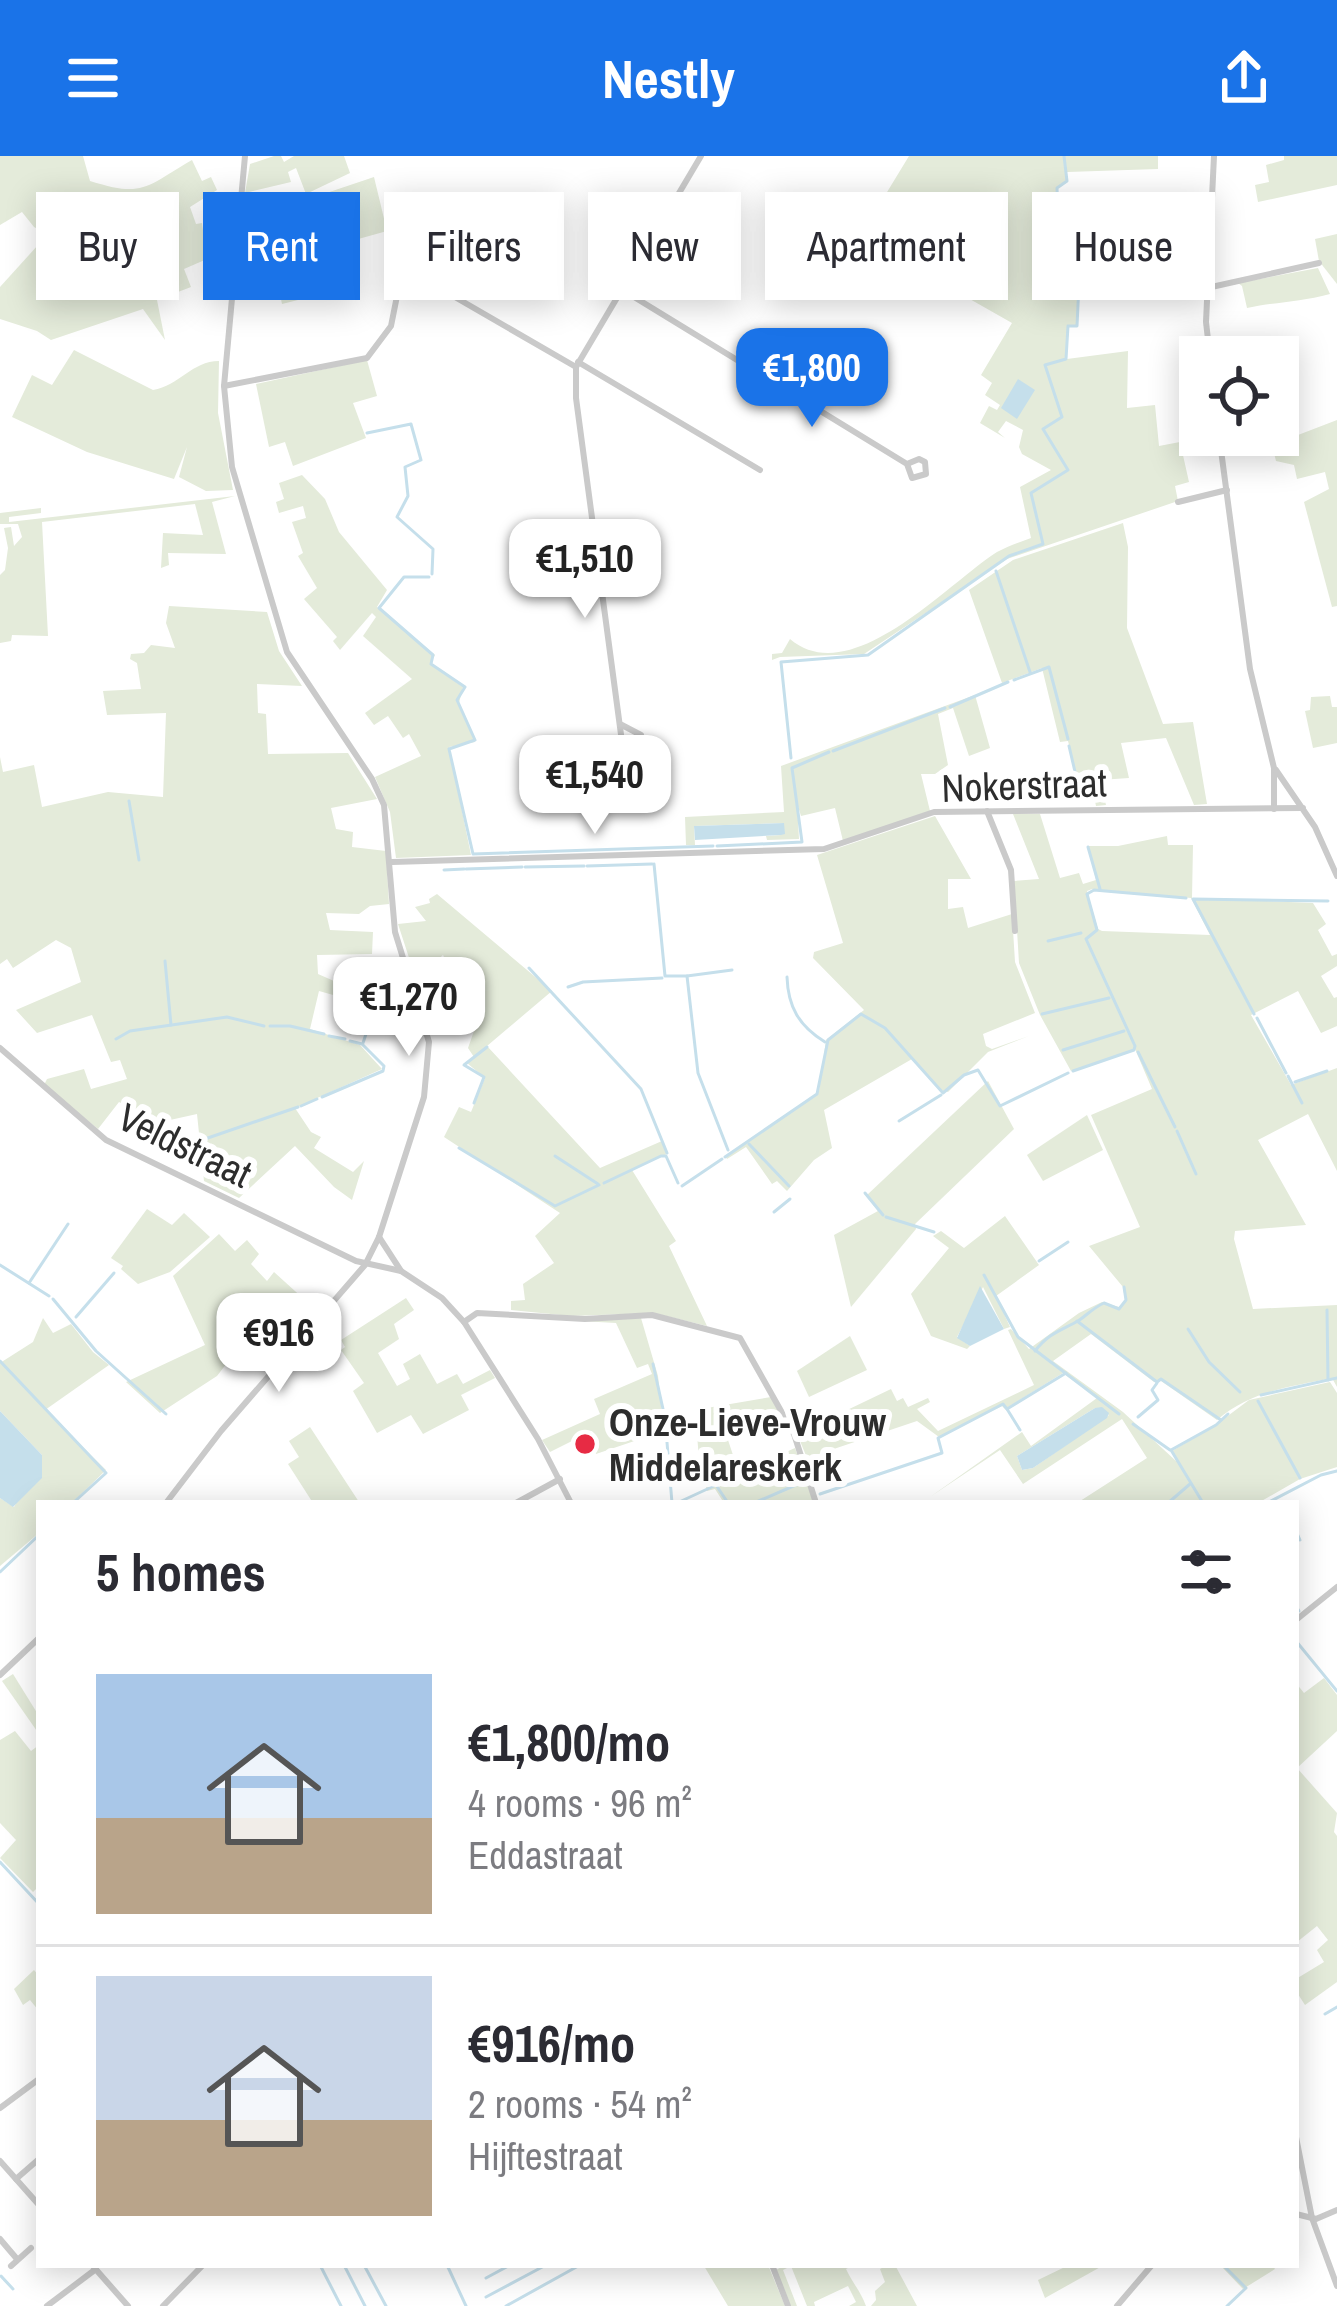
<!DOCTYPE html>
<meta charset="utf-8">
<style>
body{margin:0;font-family:"Archivo Narrow",sans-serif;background:#f2f2f3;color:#2b2b33;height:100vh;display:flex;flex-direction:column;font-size:45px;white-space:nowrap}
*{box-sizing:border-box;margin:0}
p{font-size:39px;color:#7c7c81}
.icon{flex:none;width:66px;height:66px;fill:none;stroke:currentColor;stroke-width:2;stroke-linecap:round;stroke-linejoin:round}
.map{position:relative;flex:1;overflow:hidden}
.sheet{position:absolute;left:36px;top:1344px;width:1263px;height:768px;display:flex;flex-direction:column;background:#fff;border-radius:0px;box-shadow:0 6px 30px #0003}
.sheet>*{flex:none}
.guide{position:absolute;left:36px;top:36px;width:1266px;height:108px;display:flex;gap:24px}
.fabs{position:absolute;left:1179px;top:180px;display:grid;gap:24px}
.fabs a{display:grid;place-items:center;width:120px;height:120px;border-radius:0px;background:#fff;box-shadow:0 6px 30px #0003;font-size:60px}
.price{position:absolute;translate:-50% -102px;padding:0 27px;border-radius:24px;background:#fff;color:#222;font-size:39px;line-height:78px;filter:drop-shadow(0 3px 6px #0008)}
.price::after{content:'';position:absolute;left:50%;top:72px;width:36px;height:27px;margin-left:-18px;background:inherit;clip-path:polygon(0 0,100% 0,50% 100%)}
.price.active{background:#1a73e8;color:#fff}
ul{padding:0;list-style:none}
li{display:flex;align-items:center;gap:36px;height:300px;padding:0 60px}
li+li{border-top:3px solid #e1e1e2}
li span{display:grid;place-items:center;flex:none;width:336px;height:240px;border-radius:0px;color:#555}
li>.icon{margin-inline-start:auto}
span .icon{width:144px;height:144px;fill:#fffc;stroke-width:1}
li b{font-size:51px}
h2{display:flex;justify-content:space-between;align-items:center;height:144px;padding:0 60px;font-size:51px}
.chip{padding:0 42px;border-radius:0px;background:#fff;box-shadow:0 6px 30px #0003;font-size:42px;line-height:108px}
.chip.active{background:#1a73e8;color:#fff}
header{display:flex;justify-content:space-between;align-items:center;height:156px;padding:0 60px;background:#1a73e8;color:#fff;font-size:54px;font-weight:800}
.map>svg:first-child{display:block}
.green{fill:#e4ebda;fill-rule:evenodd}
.water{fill:#c5dfeb}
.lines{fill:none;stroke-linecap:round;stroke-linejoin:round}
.stream{stroke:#c5dfeb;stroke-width:3}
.minor{stroke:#cacaca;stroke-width:6}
.poi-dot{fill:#e72b44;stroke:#fff;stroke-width:4.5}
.labels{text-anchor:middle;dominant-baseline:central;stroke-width:12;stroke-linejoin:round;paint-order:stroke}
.street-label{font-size:39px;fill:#2d2d2d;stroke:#fff}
.poi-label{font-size:39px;font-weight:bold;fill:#2d2d2d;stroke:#fff;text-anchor:start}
</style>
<header><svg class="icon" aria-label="menu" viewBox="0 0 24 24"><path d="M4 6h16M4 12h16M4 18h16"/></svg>Nestly<svg class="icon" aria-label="share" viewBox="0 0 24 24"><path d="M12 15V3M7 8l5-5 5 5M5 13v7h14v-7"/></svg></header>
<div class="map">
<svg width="1337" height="2150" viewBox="0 0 1337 2150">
<rect width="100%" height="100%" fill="#fff"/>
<g class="green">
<path d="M0,0H83L90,25C144,42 145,31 192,4L202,25L211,21L217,34L190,51L196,68L202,67L207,103L184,113L191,131L157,144L165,184L143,153L51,184L37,175L0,163V131L48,78L34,71L22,56L0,69Z"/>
<path d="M274,0H281L284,6L294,0H344L350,17L306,38L296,12L288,16L291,26L245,37L250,8Z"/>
<path d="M909,0H1158V13L1067,16V25L1057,32L1059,83L1081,86L1077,170L1068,171L1067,203L1128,195L1127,252L1155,249L1159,290L1180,286L1189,326L1175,330L1178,345L1007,403L864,498L780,501L772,504V498L782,497L790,483C851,535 948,427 997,396C1008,390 1020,386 1031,382L1020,331L1051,314L1022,298L1019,291L1023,274L1006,265L998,276L1005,282L980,267L989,250L997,254L1000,249L985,239L992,227L981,219L1012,167L968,142L985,111L881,46Z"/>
<path d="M1284,0H1337V29L1258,46L1255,29L1269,26L1266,9L1284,4Z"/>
<path d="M374,21L387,75L344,87L338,134L282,148L270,91L299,82L294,66L277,69L273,55Z"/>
<path d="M1337,78V128L1319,105L1315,83Z"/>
<path d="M1318,112L1330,138C1300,146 1276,146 1247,152L1242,130L1238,127Z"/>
<path d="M74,194L153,234C179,230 192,205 219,205L218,257L233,334L206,335L179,321L187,291L174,323L87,296L12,261L32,219L52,229Z"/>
<path d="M367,204L377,240L353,247L366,282L293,310L285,286L269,291L256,228Z"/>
<path d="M1337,264V450L1332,451L1304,346L1329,333L1325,316L1297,323L1294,309L1276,305L1272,289Z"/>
<path d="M302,319L325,343L339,376L387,434L377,451L435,499L430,508L463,531L459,547L475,586L449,591L471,699L396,702L390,656L375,621L421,600L409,578L403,582L388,560L374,569L365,557L412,523L363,480L376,461L372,457L340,494L333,485L337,481L304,443L317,432L298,400L303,397L292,366L306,362L303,350L279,357L276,346L284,343L279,327Z"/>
<path d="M235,340L212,346L226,398L168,397L169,409L161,412L163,377L203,379L195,348L42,366L48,480L12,479L11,485L0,487V419L5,414L8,392L4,372L11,371L14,390L22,381L18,368H0V357L41,352V357L9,361V366Z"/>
<path d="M1123,367L1128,391L1127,472L1163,568L1193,566L1207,648L1194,649L1166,582L1121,587L1129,622L1100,624L1106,649L1096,650L1089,616L1076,617L1068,585L1060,586L1042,512L1002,527L969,434L1013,404Z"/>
<path d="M169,450L267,456L279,495L302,530L257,528L258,557L266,558L268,598L348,597L377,643L331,652L336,673L353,676L352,691L386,695L389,748L370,750L359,758L326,757L330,774L373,776L372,798L317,799L318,818L334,825L403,810L408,829L385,837L380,823L366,828L363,822L347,827L350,838H359L362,845L358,846L319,835L310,873L360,889L382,913L295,952L311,976L321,981L314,992L353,1016L364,1005L352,1044L334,1031L295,990L239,1042L204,1025L197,958L161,966L119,946L98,973L44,929L47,923L84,913L91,933L127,923L120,904L111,906L92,859L37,877L16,854L81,826L71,792L56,784L13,812L7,803L0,808V601L3,616L34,609L42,651L108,636L163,641L166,557L107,559L103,535L141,533L137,507L130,503L131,498L144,497L151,489L175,492L166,467Z"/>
<path d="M975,539L990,592L969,600L953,552L938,558L948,609L935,618H921L930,655L843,685L835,652L801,660L797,647L799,683L767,684L766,680L781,679L784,667L694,670L695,689H686L685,661L784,656L781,610Z"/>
<path d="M1330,540L1332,551H1337V587L1313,592L1305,555L1310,554L1311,541Z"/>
<path d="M1013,658H1040L1060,722L1079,717L1083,728L1096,724L1088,690H1118L1167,680L1168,689H1193L1192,742L1313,747L1326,768L1318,774L1332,800L1337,798V810L1321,820L1334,842L1337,841V870L1321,877L1298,835L1251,859L1291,929L1337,912V1015L1308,958L1258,984L1306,1069L1235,1075L1234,1083L1253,1153L1337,1149V1231L1332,1222C1289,1231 1251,1235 1217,1264L1161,1225L1154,1226L1091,1178L1053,1205L1123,1256L1176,1305L1172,1295L1213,1271L1249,1244L1330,1226L1337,1237V1311L1300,1323L1258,1347H1077L1147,1302L1122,1263L1023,1328L1000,1294L930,1341L1022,1276L1031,1290L1097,1242L1063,1217L1005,1253L1002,1250L939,1281L917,1265L807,1302L800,1285L814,1281L816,1285L847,1270L843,1256L891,1233L897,1245L903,1242L908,1251L928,1242L930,1246L917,1253L938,1275L1034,1229L1008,1174L1011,1173L1029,1193L1079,1157L1102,1146L1119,1151L1125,1144L1123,1131L1089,1090L1140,1071L1091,959L1152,933L1135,893L1071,915L1040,859L1019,807L1014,725L1039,723ZM1092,733L1191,742L1210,779L1102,775L1098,773L1087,735ZM1095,1252L1109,1259L1033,1312L1022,1314L1017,1300Z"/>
<path d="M935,660L971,723H948V753L963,751L968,772L1012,758L1015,806L1035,857L983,878L986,890L992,893L1029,880L988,896L948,936L939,934L912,903L824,954L832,992L814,1004L787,1035L777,1025L772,1028L746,991L727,1003L725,1000L814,941L819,935L826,884L864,854L813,802L814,796L843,787L817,699Z"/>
<path d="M437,738L552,835L487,890L600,1012L662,985L667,998L632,1014L676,1085L669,1090L707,1170L654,1157L571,1160L511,1154V1145L525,1144L523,1128L554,1107L535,1080L560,1057L444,981L459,951L471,956L485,922L467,907L474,901L468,892L474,875L464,864L473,855L467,850L458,858L443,844L438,828L452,818L443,799L430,811L414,817L398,768L426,765L415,751L430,747L429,743Z"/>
<path d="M988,925L1014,973L915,1068L916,1073L851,1151L834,1079L878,1055L866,1040Z"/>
<path d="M1087,959L1103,994L1043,1025L1027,999Z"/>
<path d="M147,1053L172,1069L184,1057L210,1081L170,1116L138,1128L121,1113L123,1110L111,1102Z"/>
<path d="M1005,1060L1039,1109L996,1140L1010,1171L1004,1173L983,1131L957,1181L970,1190L967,1193L931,1180L911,1138L949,1092L933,1080L941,1075L964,1092Z"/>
<path d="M219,1078L235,1095L247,1084L259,1098L251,1108L267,1125L274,1116L306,1145L297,1155L309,1167L295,1183L266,1156L217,1220L160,1257L126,1226L205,1189L173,1120Z"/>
<path d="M406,1142L414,1154L394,1168L399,1183L378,1197L397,1230L410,1223L403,1208L420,1198L437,1228L457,1218L463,1228L490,1214L495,1222L461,1239L469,1254L423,1278L411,1259L377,1277L353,1235L364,1227L341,1194L345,1191L341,1184Z"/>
<path d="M43,1162L53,1177L71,1168L93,1196L109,1209L45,1254L106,1314L72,1347H39V1377L0,1410V1342L14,1351L42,1299L0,1255V1207L33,1186Z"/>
<path d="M641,1162L658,1220L664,1275L596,1298L594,1294L599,1291L592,1275L550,1296L542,1284L600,1258L594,1243L652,1218L648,1208L637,1212L616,1167L580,1165Z"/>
<path d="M850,1180L867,1214L809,1241L797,1215Z"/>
<path d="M771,1241L779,1257L726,1278L739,1317L795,1292L815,1347H724L715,1333L707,1335L699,1303L695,1254Z"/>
<path d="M310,1271L359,1346L313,1347L288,1308L299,1301L289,1285Z"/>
<path d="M13,1518L39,1560V1578L2,1525Z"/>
<path d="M1324,1522L1337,1539V1575L1297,1612L1337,1657L1334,1676L1337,1680V1826L1305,1849L1296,1835V1823L1324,1806L1317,1794L1328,1784L1317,1770L1297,1786L1296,1783V1527L1304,1537Z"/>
<path d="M15,1575L31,1595L39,1589V1730L33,1736L0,1702L16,1684L0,1667V1584Z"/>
<path d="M34,1814L39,1820V1855L30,1844L23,1849L14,1833Z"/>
<path d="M768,2109L785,2150H728L704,2110Z"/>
<path d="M785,2109H853L846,2113C853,2128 860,2134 866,2150H849L856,2146L848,2130L814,2146L815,2150H807L791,2110L783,2114L797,2150H790L776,2114Z"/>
<path d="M887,2109H895L917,2150H871L876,2144L875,2135L885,2126L880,2113Z"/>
<path d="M1069,2109H1104L1045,2142L1038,2124Z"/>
<path d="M1220,2109H1272L1275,2113L1243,2133Z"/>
</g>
<g class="water">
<path d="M1018,223L1035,234L1017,263L1001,252Z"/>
<path d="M784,667L785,678L781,679L695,684L694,670Z"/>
<path d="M980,1130L1004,1173L970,1190L957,1182Z"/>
<path d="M1102,1251L1109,1257L1107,1262L1033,1312L1022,1314L1017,1300L1095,1252Z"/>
<path d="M0,1255L42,1299V1322L13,1351L0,1342Z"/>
</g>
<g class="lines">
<g class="stream">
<path d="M367,277L411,268L421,304L405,311L408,340L397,361L433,393L432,418"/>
<path d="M996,415L1030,516"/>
<path d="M429,421H404L379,452L433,499L431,508L465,531L457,544L475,584L449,593L473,698L713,690"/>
<path d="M1014,524L1049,511L1068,583"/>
<path d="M950,551L1008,526"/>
<path d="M1069,590L1076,620"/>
<path d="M833,595L945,552"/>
<path d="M791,602L781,506L868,499L1009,400L1043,388L1031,337L1068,314L1043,273L1062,261L1045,209L1066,203L1068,170H1077L1081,86L1059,84L1057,32L1067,25L1064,0"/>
<path d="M129,645L139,704"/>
<path d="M717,690L802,686L792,612L829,596"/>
<path d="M1088,691L1100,733"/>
<path d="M654,708L665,820H687L698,917L728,994"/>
<path d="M587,710L652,708"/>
<path d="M525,711L584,710"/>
<path d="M466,713L522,711"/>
<path d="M444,714L464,713"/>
<path d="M1048,785L1081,777"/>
<path d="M165,805L171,869"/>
<path d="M529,812L641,933L667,997"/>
<path d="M687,820L732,814"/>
<path d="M787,821C788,851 799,870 825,886"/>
<path d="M568,831L583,826L662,822"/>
<path d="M1042,858L1109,842"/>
<path d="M1254,858L1193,743L1328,745"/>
<path d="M1257,862L1286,917"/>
<path d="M270,870H290L324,878"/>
<path d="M329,880L345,883"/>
<path d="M116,883L130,875L227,861L264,870"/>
<path d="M363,887L372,860"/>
<path d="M1063,894L1124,875"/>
<path d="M1138,896L1175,971"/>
<path d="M1073,915L1134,894L1135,890L1086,783L1097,774L1087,738L1094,734L1186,742"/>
<path d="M1288,920L1302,947"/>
<path d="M1295,926L1327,915"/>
<path d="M322,941L383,915L384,910L362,888L350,885"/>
<path d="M474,947L484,921L464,909L487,891"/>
<path d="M301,950L317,943"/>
<path d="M899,965L941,939"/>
<path d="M1177,975L1196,1018"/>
<path d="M202,984L298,951"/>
<path d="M749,988L789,1030"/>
<path d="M459,992L555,1050L599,1029"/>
<path d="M555,1000L598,1028"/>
<path d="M725,1001L817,938L828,884L861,858L885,872L943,937L964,919L978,914L1000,950L1068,917"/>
<path d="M604,1027L661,1000H666L678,1027"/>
<path d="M682,1030L722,1003"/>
<path d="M865,1037L883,1059"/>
<path d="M774,1056L790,1043"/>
<path d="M886,1061L934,1076"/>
<path d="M1039,1105L1068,1086"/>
<path d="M0,1109L49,1140"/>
<path d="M984,1119L1018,1181L1119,1258"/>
<path d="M29,1127L68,1068"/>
<path d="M53,1143L96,1195L166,1258"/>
<path d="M1327,1154L1328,1224"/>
<path d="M76,1161L114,1117"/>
<path d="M1077,1165L1157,1226L1161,1223L1221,1264"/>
<path d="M1188,1173L1209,1206L1240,1236"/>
<path d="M1035,1195C1049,1177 1060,1175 1078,1165C1087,1159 1093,1152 1104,1147L1119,1153L1126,1144L1124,1131"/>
<path d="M0,1205L106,1317L73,1347"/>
<path d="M653,1208L665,1262L672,1347"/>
<path d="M1261,1239L1337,1222"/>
<path d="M1258,1245L1300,1322"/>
<path d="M1138,1261L1158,1244L1152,1234L1157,1227"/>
<path d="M1133,1268L1170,1294"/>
<path d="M1020,1274L1007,1253L1066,1217"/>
<path d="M820,1338L942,1297L938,1282L1003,1248L1007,1253"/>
<path d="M677,1347L716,1329L728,1347"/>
<path d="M754,1347L805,1325"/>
<path d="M1168,1347L1190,1328"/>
<path d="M1203,1347L1171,1294L1216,1269L1228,1258"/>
<path d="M1267,1347L1321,1319L1337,1315"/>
<path d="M1296,1375L1300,1384"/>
<path d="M0,1416L39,1379"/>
<path d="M1296,1450L1299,1455"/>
<path d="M1296,1485L1337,1535"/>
<path d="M0,1706L39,1748"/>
<path d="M1325,1858L1337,1851"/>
<path d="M320,2109L341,2150"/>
<path d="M344,2109L365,2150"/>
<path d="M364,2109L386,2150"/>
<path d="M447,2109L466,2150"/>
<path d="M1223,2109L1246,2132L1227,2150"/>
<path d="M1,2120L13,2133"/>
<path d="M486,2122L510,2109"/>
<path d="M486,2141L546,2109"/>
<path d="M506,2150L580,2109"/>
</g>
<g class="minor">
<path d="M403,111L576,211"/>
<path d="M1207,132L1319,107"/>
<path d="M621,133L907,308L912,322L926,318L925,306L919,303L907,308"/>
<path d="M1210,201L1206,166L1214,0"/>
<path d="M578,206L760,314"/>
<path d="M224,230L367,202L391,170L403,110"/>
<path d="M1219,279L1250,513L1274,612V653"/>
<path d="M1178,346L1227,334"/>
<path d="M620,568L641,579L637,593L625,592L622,586L576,242V211L701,0"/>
<path d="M1276,614L1315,671L1337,720"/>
<path d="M987,655L1011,714L1015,775"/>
<path d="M392,706L824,693L934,656L1303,652"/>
<path d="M0,892L106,984L356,1105L401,1115"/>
<path d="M379,1081L401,1115L442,1142L464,1166L538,1283L571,1347"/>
<path d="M464,1166L477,1157L585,1163L652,1159L740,1182L794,1278L816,1347"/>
<path d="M166,1347L221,1275L365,1109L379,1081L424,941L429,886L395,776L384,649L372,623L287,496L232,311L224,230L245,0"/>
<path d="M516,1347L560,1323"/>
<path d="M1296,1464L1337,1431"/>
<path d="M0,1519L39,1482"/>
<path d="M0,1952L39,1923"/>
<path d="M1296,1981L1312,2062L1337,2130"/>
<path d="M0,2005L39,2049"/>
<path d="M16,2023L39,2003"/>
<path d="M1296,2058L1316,2063L1337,2054"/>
<path d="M0,2083L17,2103"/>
<path d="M92,2109L128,2150"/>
<path d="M772,2109L788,2150"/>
<path d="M11,2110L31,2092"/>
<path d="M47,2150L96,2113"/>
<path d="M163,2150L203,2109"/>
<path d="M1117,2150L1152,2109"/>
</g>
</g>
<circle class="poi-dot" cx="585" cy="1288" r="12"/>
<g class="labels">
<g class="street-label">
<text transform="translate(1024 629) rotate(-2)">Nokerstraat</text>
<text transform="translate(185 989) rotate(26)">Veldstraat</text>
</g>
<g class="poi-label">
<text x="609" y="1266">Onze-Lieve-Vrouw<tspan x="609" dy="45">Middelareskerk</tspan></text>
</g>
</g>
</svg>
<div class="fabs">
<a><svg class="icon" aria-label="locate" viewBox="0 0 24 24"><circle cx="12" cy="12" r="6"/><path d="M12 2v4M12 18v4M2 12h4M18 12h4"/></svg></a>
</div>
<b class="price active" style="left:812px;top:274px">€1,800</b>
<b class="price" style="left:585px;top:465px">€1,510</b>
<b class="price" style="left:595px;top:681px">€1,540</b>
<b class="price" style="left:409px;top:903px">€1,270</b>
<b class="price" style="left:279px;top:1239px">€916</b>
<div class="guide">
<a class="chip">Buy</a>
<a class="chip active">Rent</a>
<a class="chip">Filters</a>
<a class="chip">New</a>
<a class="chip">Apartment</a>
<a class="chip">House</a>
</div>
<section class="sheet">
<h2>5 homes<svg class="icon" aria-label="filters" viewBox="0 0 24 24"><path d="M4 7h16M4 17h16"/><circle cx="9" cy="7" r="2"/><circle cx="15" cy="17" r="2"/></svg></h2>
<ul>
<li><span style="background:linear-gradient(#a9c7e8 60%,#b9a48a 0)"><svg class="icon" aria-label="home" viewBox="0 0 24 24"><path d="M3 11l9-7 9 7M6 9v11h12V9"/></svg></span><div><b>€1,800/mo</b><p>4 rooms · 96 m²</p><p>Eddastraat</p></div></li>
<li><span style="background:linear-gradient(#c9d6e8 60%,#b9a48a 0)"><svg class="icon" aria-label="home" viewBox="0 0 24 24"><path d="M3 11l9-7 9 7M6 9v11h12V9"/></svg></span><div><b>€916/mo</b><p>2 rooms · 54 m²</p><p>Hijftestraat</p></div></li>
</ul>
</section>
</div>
